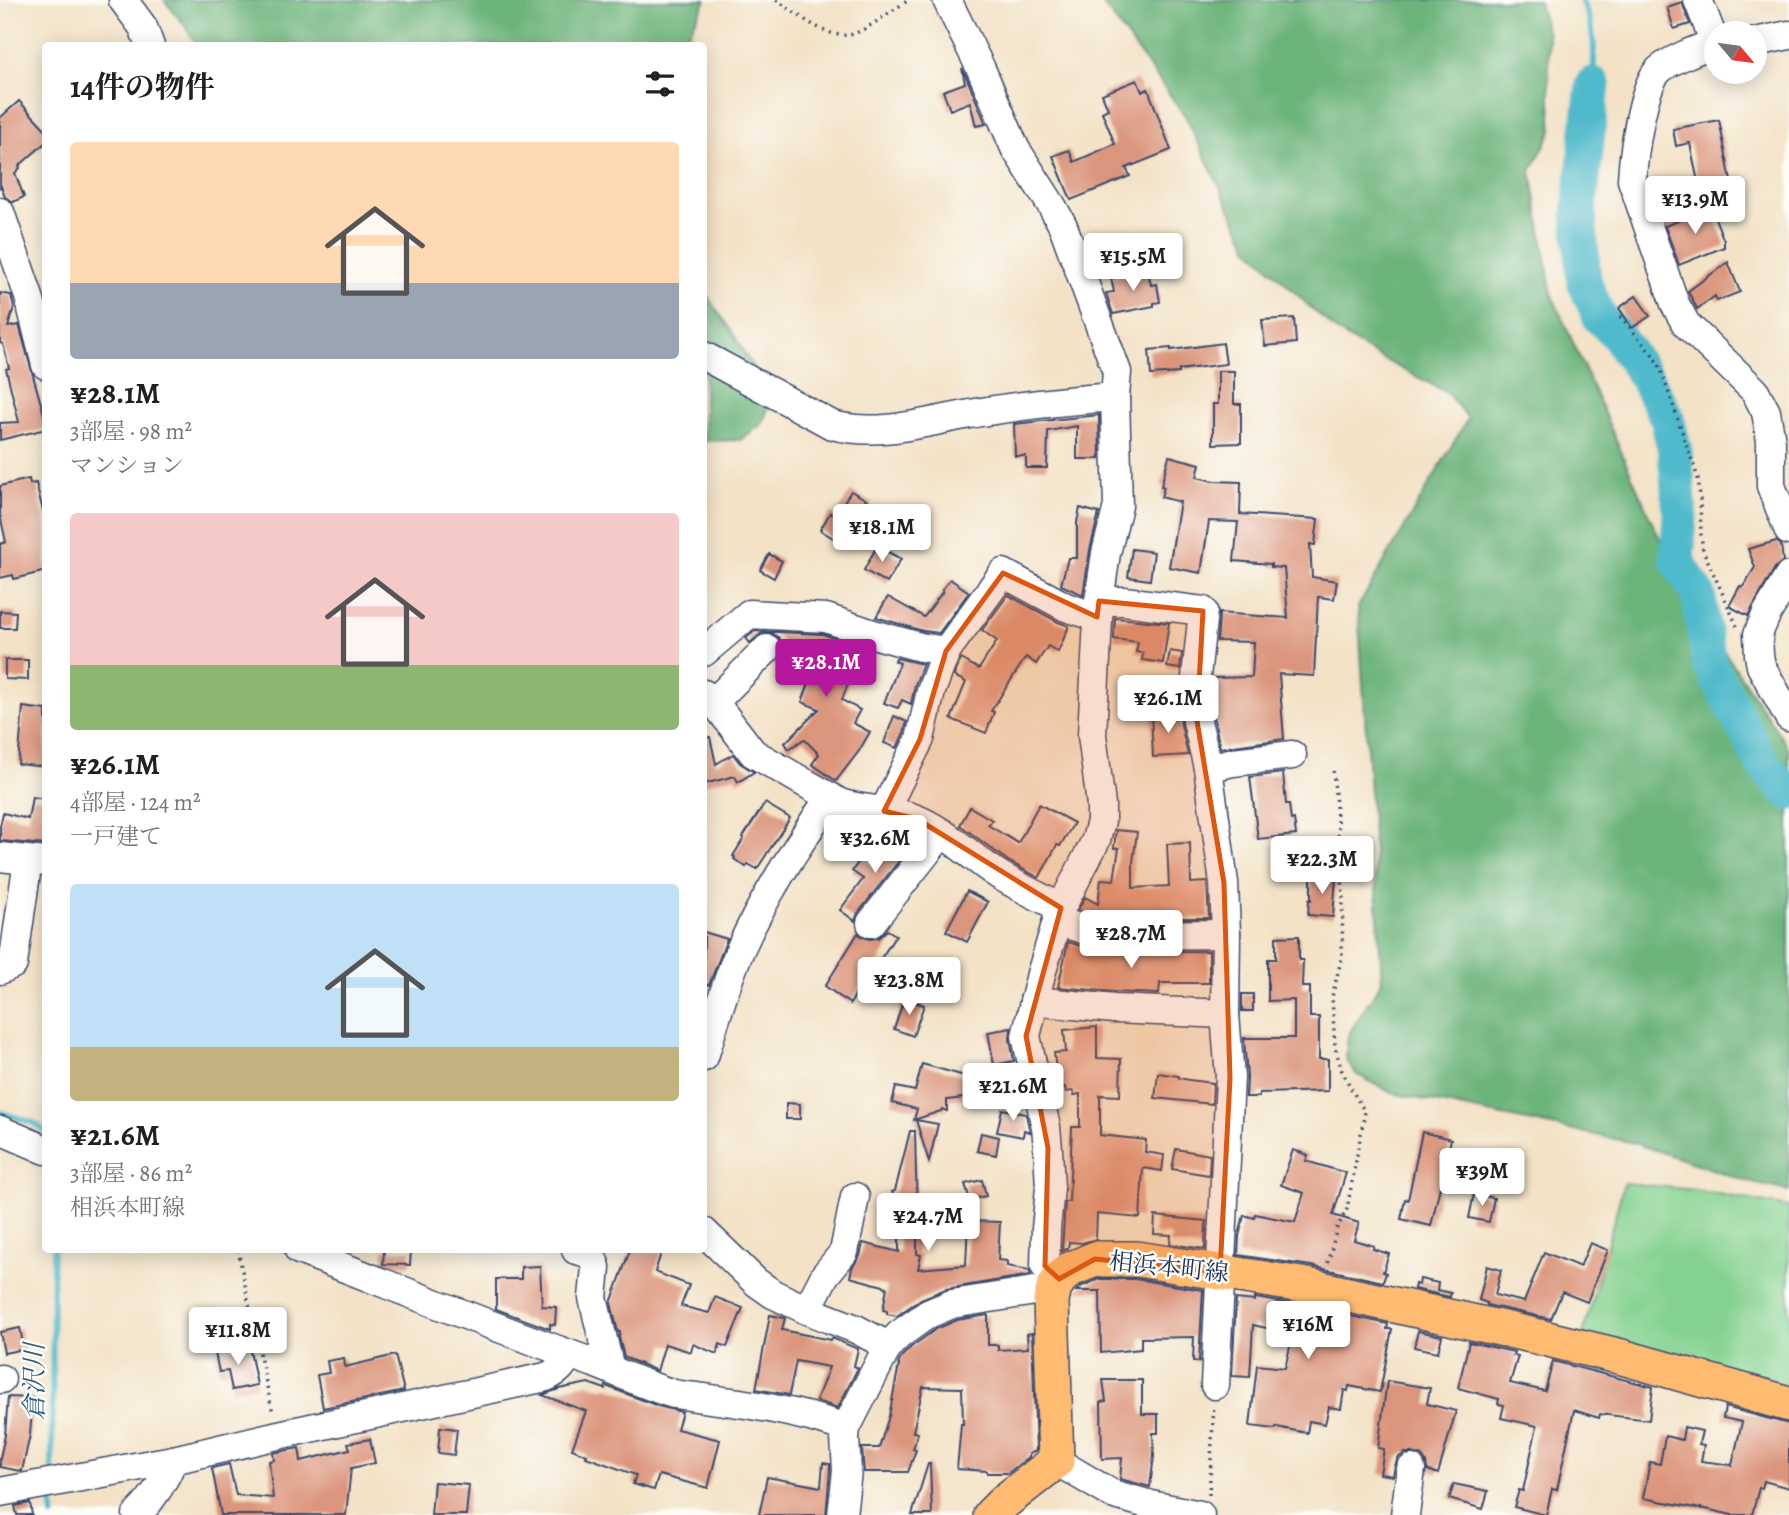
<!DOCTYPE html>
<html lang="ja">
<meta charset="utf-8">
<style>
body{margin:0;font-family:Alegreya,"Noto Serif JP",serif;background:#f6f6f6;color:#202124;height:100vh;display:flex;flex-direction:column;font-size:26px;white-space:nowrap}
*{box-sizing:border-box;margin:0}
p{font-size:23px;color:#757577}
.icon{flex:none;width:38px;height:38px;fill:none;stroke:currentColor;stroke-width:2;stroke-linecap:round;stroke-linejoin:round}
.map{position:relative;flex:1;overflow:hidden}
.sheet{position:absolute;left:42px;top:42px;width:665px;height:1211px;display:flex;flex-direction:column;background:#fff;border-radius:7px;box-shadow:0 4px 18px #0003}
.sheet>*{flex:none}
.needle{width:46px;rotate:119deg}
.tools{position:absolute;left:1704px;top:21px;display:grid;gap:14px}
.tools a{display:grid;place-items:center;width:63px;height:63px;border-radius:50%;background:#fff;box-shadow:0 4px 18px #0003;font-size:35px}
.price{position:absolute;translate:-50% -60px;padding:0 16px;border-radius:7px;background:#fff;color:#222;font-size:23px;line-height:46px;filter:drop-shadow(0 2px 4px #0008)}
.price::after{content:'';position:absolute;left:50%;top:42px;width:21px;height:16px;margin-left:-10px;background:inherit;clip-path:polygon(0 0,100% 0,50% 100%)}
.price.current{background:#b5179e;color:#fff}
ul{padding:0;list-style:none}
li{display:grid;align-content:center;gap:14px;height:371px;padding:0 28px}
li span{display:grid;place-items:center;height:217px;border-radius:7px;color:#555}
li>.icon{margin-inline-start:auto}
span .icon{width:126px;height:126px;fill:#fffc;stroke-width:1}
li b{font-size:30px}
h2{display:flex;justify-content:space-between;align-items:center;height:84px;padding:0 28px;font-size:30px}
.map>svg:first-child{display:block}
.green{fill:#85d290;stroke:#508077;stroke-width:2}
.forest{fill:#6cb47a;stroke:#44726c;stroke-width:2}
.lines{fill:none;stroke-linecap:round;stroke-linejoin:round}
.stream{stroke:#4fbacb;stroke-width:6}
.river{stroke:#4fbacb;stroke-width:35}
.building{fill:#db957c}
.minor-casing{stroke:#3b4a6e;stroke-width:31}
.major-casing{stroke:#3b4a6e;stroke-width:38}
.path{stroke:#3b4a6e;stroke-width:3.5;stroke-dasharray:2 5;stroke-linecap:butt}
.minor{stroke:#fff;stroke-width:28}
.major{stroke:#ffbb71;stroke-width:35}
.marked{fill:#de5710;fill-opacity:0.2;stroke:#de5710;stroke-width:5;stroke-linejoin:round}
.labels{text-anchor:middle;dominant-baseline:central;stroke-width:5;stroke-linejoin:round;paint-order:stroke}
.street-label{font-size:24px;fill:#1b2f5e;stroke:#fdfcf7}
.water-label{font-size:26px;font-style:italic;fill:#2d6084;stroke:#fdfcf7}
</style>
<div class="map">
<svg width="1789" height="1515" viewBox="0 0 1789 1515">
<rect width="100%" height="100%" fill="#fdfcf7"/>
<filter id="ink" filterUnits="userSpaceOnUse"><feTurbulence type="fractalNoise" baseFrequency=".0143" numOctaves="2"/><feDisplacementMap in="SourceGraphic" scale="14" xChannelSelector="R" yChannelSelector="G"/><feConvolveMatrix kernelMatrix="1 2 1 2 8 2 1 2 1" color-interpolation-filters="sRGB"/></filter>
<filter id="wash" filterUnits="userSpaceOnUse"><feTurbulence type="fractalNoise" baseFrequency=".00686" numOctaves="4" result="noise"/><feDisplacementMap in="SourceGraphic" scale="28" xChannelSelector="R" yChannelSelector="G"/><feGaussianBlur stdDeviation="1.57" result="paint"/><feColorMatrix in="noise" values="0 0 0 0 0 0 0 0 0 0 0 0 0 0 0 0 0 1.4 0 .05"/><feComposite in="paint" operator="in"/></filter>
<g filter="url(#wash)">
<rect width="100%" height="100%" fill="#f3e2c6"/>
<path class="green" d="M1624,1183L1696,1190L1789,1207V1396L1582,1338Z"/>
<g class="forest">
<path d="M164,0H706L683,45L198,46L183,23Z"/>
<path d="M1100,0H1538L1548,35L1549,85L1552,131L1531,171L1552,295L1652,522L1687,595L1789,749V1191L1756,1184L1634,1143L1392,1093L1356,1074L1346,1059L1348,1035L1382,981L1358,607L1468,418L1446,392L1377,356L1338,332L1309,306L1249,248L1186,117Z"/>
<path d="M704,291L733,333L765,388L768,408L762,424L740,440L704,441Z"/>
</g>
<g class="lines">
<g class="stream">
<path d="M1581,0C1596,28 1595,54 1593,84"/>
<path d="M0,1112L34,1123L46,1132"/>
<path d="M52,1475L53,1250"/>
<path d="M52,1489L53,1515"/>
</g>
<path class="river" d="M1593,84L1579,214L1584,281L1600,318L1617,335L1646,378L1667,418L1675,451L1680,515L1677,561L1698,593L1709,663L1763,764L1789,793"/>
</g>
<g id="blocks">
<g class="building">
<path d="M1682,2L1690,24L1674,29L1667,7Z"/>
<path d="M962,68L966,76L986,124L976,126L970,102L950,110L943,91L965,83Z"/>
<path d="M1137,80L1142,92L1148,89L1171,150L1126,168L1130,176L1071,200L1053,156L1069,150L1074,162L1115,144L1102,112L1108,109L1102,94Z"/>
<path d="M19,101L46,130V142L19,166L20,168L15,173L24,197L13,202L5,197L1,186L0,187V118Z"/>
<path d="M1719,120L1732,186L1700,192L1690,143L1676,146L1673,129Z"/>
<path d="M1711,208L1724,241V247L1679,265L1665,226Z"/>
<path d="M1728,262L1740,292L1717,301L1715,296L1697,309L1688,291Z"/>
<path d="M1148,271L1151,285L1157,284L1160,302L1154,303V306L1113,314L1106,293L1114,292L1111,278Z"/>
<path d="M0,293L11,295L14,307L8,327L19,325L46,422V429L0,440V423L19,422L6,369L9,368L3,344L0,343Z"/>
<path d="M1636,296L1650,316L1632,328L1619,308Z"/>
<path d="M1294,318L1296,343L1265,346L1262,320Z"/>
<path d="M1223,343L1226,364L1179,370V373L1151,375L1149,350L1171,348V350Z"/>
<path d="M1218,371H1234V404H1241V443L1213,444V404H1218Z"/>
<path d="M1099,415L1100,459H1077V426L1048,431L1047,468H1026V456H1015L1014,424Z"/>
<path d="M1169,456L1200,464L1197,477L1213,481L1241,482L1240,514L1318,519L1315,545L1310,544L1312,577L1337,581L1334,599L1318,597L1314,676L1279,674L1284,739L1220,748L1214,719L1213,678L1252,677L1254,642L1217,641L1219,613L1288,618L1284,568L1271,567V564L1234,561L1238,522L1209,521L1201,573L1169,567L1180,502L1161,497L1164,487L1161,486Z"/>
<path d="M29,479L30,484L36,483L46,523V571L14,579L13,575L0,578V544L6,542L0,515V486Z"/>
<path d="M851,491L872,503L848,543L844,541L843,544L820,530L830,513L835,516Z"/>
<path d="M1080,508L1099,513L1090,550L1083,595L1061,585L1068,558H1077V522Z"/>
<path d="M1776,541L1781,545L1783,561L1775,568L1748,616L1729,606L1740,586L1743,587L1755,567L1748,549Z"/>
<path d="M877,546L901,559L887,583L864,570Z"/>
<path d="M1132,549L1154,552L1150,580L1128,577Z"/>
<path d="M769,554L782,561L774,578L760,570Z"/>
<path d="M950,579L969,592L939,633L923,631L876,617L888,597L924,617L943,591L942,590Z"/>
<path d="M1008,595L1058,622L1069,626L1058,652L1048,646L1036,664L1026,657L991,711L994,712L986,733L951,719L966,682L954,676L961,659L979,669L997,641L982,630Z"/>
<path d="M0,611L16,612L15,628H0Z"/>
<path d="M1115,618L1169,623L1163,663L1142,660L1143,653L1136,652L1138,642L1114,639Z"/>
<path d="M755,631L823,634L861,648L842,700L860,710L853,723L870,732L859,751L836,781L812,764L819,754L804,739L789,749L785,743L819,709L802,702L815,668L780,658L783,653V644L779,638L772,633H762L750,643L746,638Z"/>
<path d="M1170,651L1182,653L1180,669L1167,667Z"/>
<path d="M896,658L923,664L915,685L911,704L902,700L898,708L884,703L900,663L895,661Z"/>
<path d="M5,660H28V680L5,679Z"/>
<path d="M23,707L46,710V767L18,764Z"/>
<path d="M1180,711L1181,725L1188,755L1153,757L1151,712Z"/>
<path d="M894,716L907,722L904,733L897,748L884,743Z"/>
<path d="M710,737L716,764L733,754L740,763L754,772L738,782L735,776L704,784V738Z"/>
<path d="M1283,773L1286,804H1289L1291,820L1294,819L1296,835L1258,839L1250,777Z"/>
<path d="M32,797L46,799V845L0,841V826L3,813L28,819Z"/>
<path d="M765,803L790,818L757,869L748,864L746,867L734,859L735,857L733,856L744,838L743,837Z"/>
<path d="M1039,804L1074,823L1060,846L1057,845L1039,878L1008,861L960,825L970,807L992,820L988,825L1018,843Z"/>
<path d="M1116,830L1137,832L1133,862V888L1169,886L1167,844L1190,843L1191,883L1207,882L1209,918H1116L1098,917L1078,910L1085,897L1098,904L1101,879L1114,880L1119,848H1114Z"/>
<path d="M898,833L913,843L858,913L855,921L840,910L863,879L852,871L862,857L873,865Z"/>
<path d="M1311,876L1336,877L1333,917L1308,915L1309,900H1311Z"/>
<path d="M967,891L988,902L967,942L946,931Z"/>
<path d="M887,930L896,935L878,963L875,961L850,1004L825,986L858,933L861,936L869,939L878,938Z"/>
<path d="M704,932L727,939L709,985L704,984Z"/>
<path d="M1299,936V960H1303L1302,987H1310V1017H1319V1059H1328V1091L1259,1093V1097H1246L1247,1077L1244,1038H1294V1000L1268,1001V959H1276V937Z"/>
<path d="M1068,942L1090,949L1113,952L1209,951V983H1160L1159,994L1115,992L1058,987Z"/>
<rect x="1242" y="994" width="11" height="17"/>
<path d="M904,999L924,1005L913,1036L894,1029Z"/>
<path d="M1097,1027V1058L1121,1059L1120,1096L1100,1095V1135L1146,1140L1145,1152L1164,1155L1162,1171L1143,1168L1140,1218L1097,1214L1096,1239L1082,1243L1069,1242L1068,1248L1062,1251L1065,1202H1069L1072,1127H1080V1094L1074,1095L1073,1091L1066,1092L1065,1087L1058,1088L1054,1053L1066,1052L1064,1030Z"/>
<path d="M1011,1028L1010,1039L1014,1061L994,1065L988,1032Z"/>
<path d="M922,1064L961,1075L968,1072L1019,1084L1020,1086L992,1095L947,1100V1111L942,1109L941,1111L914,1120L917,1109L892,1103L896,1087L915,1091Z"/>
<path d="M1158,1073L1179,1076V1078L1189,1080L1213,1083L1212,1104L1155,1098Z"/>
<path d="M786,1103L800,1104V1119H786Z"/>
<path d="M1002,1109L1026,1114L1030,1132L1024,1130L1023,1137L997,1132Z"/>
<path d="M916,1120L938,1124L929,1162Z"/>
<path d="M910,1131H915L917,1215L908,1217L917,1218V1254L921,1255L918,1269L966,1265L968,1221L1000,1222L998,1260L1007,1261V1266L1029,1270L1031,1275L946,1289L921,1299L897,1316L887,1314V1311L883,1310L887,1287L850,1277L852,1268L860,1256L863,1243L899,1252V1217H900L892,1192L895,1191Z"/>
<path d="M1422,1132L1451,1139L1431,1226L1401,1219L1405,1199L1408,1200Z"/>
<path d="M981,1133L999,1137L996,1155L977,1151Z"/>
<path d="M1176,1149L1210,1155L1209,1175L1172,1169Z"/>
<path d="M1293,1150L1308,1155L1306,1161L1346,1173L1333,1215L1359,1223L1354,1240L1374,1246L1373,1249L1389,1254L1383,1272L1386,1273L1383,1282L1311,1266L1238,1255L1239,1236L1244,1215L1254,1218L1255,1214L1295,1222L1304,1193L1281,1185Z"/>
<path d="M982,1180L986,1196L970,1200L965,1184Z"/>
<path d="M1474,1194L1494,1198L1489,1222L1469,1218Z"/>
<path d="M1155,1216L1206,1221L1205,1249L1170,1244L1171,1235L1154,1234Z"/>
<path d="M1590,1243L1608,1250L1587,1302L1562,1292L1551,1319L1487,1305V1303L1479,1300L1487,1266L1501,1270L1495,1295L1524,1302L1544,1252L1580,1267Z"/>
<path d="M384,1250H411L410,1265L383,1264Z"/>
<path d="M630,1250H662L655,1272L689,1285L681,1306L709,1313L715,1297L743,1308L727,1347L720,1344L717,1354L693,1344L691,1352L665,1344L657,1371L624,1357L619,1337L620,1332H618L611,1303Z"/>
<path d="M540,1266L542,1306L556,1307L555,1325L550,1324V1329L496,1309V1279H521V1267Z"/>
<path d="M1099,1279H1135L1203,1290L1199,1362L1193,1361L1194,1337L1141,1338V1349L1101,1353L1100,1291H1076L1080,1287Z"/>
<path d="M1420,1279L1438,1283L1437,1290L1451,1293L1450,1297L1414,1289L1415,1284L1419,1285Z"/>
<path d="M1255,1298L1304,1306L1388,1324L1387,1329H1392L1380,1392L1349,1386L1348,1391L1344,1390L1341,1409L1329,1407L1325,1424L1309,1421L1307,1433L1276,1427L1275,1429L1250,1426L1257,1365L1285,1368L1293,1334L1253,1325L1250,1377L1232,1376L1236,1299L1255,1301Z"/>
<path d="M770,1315L785,1318L782,1330L831,1340L832,1338L858,1349L854,1366L858,1368L838,1408L816,1401L829,1367L796,1361L789,1395L756,1389Z"/>
<path d="M988,1315V1345H998V1350L1028,1348L1027,1334L1032,1333L1036,1451L1029,1454V1457L1008,1473H987V1471L957,1469L961,1424H963L962,1388L923,1387L913,1432L918,1433L913,1449L916,1450L908,1472H864L862,1448H879L889,1416L899,1365L898,1364L902,1356L911,1347L936,1329L957,1320Z"/>
<path d="M20,1328L24,1349L4,1353L0,1332Z"/>
<path d="M1418,1331L1442,1336L1438,1352L1414,1347Z"/>
<path d="M1469,1342L1514,1352L1513,1355L1518,1356L1510,1383L1545,1391L1553,1361L1653,1387L1649,1420L1600,1414L1599,1418L1574,1410L1557,1490L1552,1489L1546,1515L1514,1507L1519,1490L1523,1491L1537,1426L1501,1418L1504,1405L1498,1404L1499,1399L1458,1388Z"/>
<path d="M249,1346L257,1385L232,1390L228,1371L219,1372L215,1353Z"/>
<path d="M395,1355L404,1391L323,1408L317,1375L329,1373L327,1361L344,1358L345,1367Z"/>
<path d="M1103,1380H1142V1414H1158V1433H1153L1154,1456L1150,1487L1120,1479L1122,1458L1102,1459L1101,1402L1106,1401Z"/>
<path d="M1387,1381L1430,1388L1427,1404L1456,1411L1438,1474L1427,1470L1426,1462L1422,1456L1412,1453H1405L1398,1458L1395,1466L1393,1476L1380,1474L1384,1449L1378,1448Z"/>
<path d="M588,1383L605,1389L606,1386L658,1406L682,1412L677,1429L720,1440L708,1488L659,1475L654,1490L633,1484L636,1475L586,1457L587,1455L572,1449L586,1411L542,1395L559,1389Z"/>
<path d="M8,1397L33,1398L30,1435L22,1471H20L0,1467V1458L5,1435Z"/>
<path d="M1725,1407L1789,1424V1488L1764,1481L1762,1488H1759L1752,1515H1732L1701,1508V1509L1643,1498L1650,1462L1660,1464L1665,1436L1682,1440L1684,1427L1702,1431L1699,1444L1704,1445L1701,1461L1732,1465L1742,1422L1723,1418Z"/>
<path d="M440,1427L457,1429L454,1455L438,1453Z"/>
<path d="M370,1439L375,1463L351,1468L346,1515H221L212,1468L229,1464L236,1495L273,1498L269,1461L274,1460L273,1453L299,1448L301,1461L350,1449L348,1443Z"/>
<path d="M823,1463L830,1464V1471L826,1515H759L767,1477L821,1487Z"/>
<path d="M928,1464H930L932,1515H912Z"/>
<path d="M434,1482L469,1485L466,1515H431Z"/>
<path d="M1454,1484L1488,1491L1483,1509L1449,1499Z"/>
<path d="M30,1503L32,1515H17L15,1506Z"/>
</g>
</g>
</g>
<g filter="url(#ink)">
<use href="#blocks" fill-opacity="0" stroke="#3b4a6e" stroke-width="2"/>
<g class="lines">
<g class="minor-casing">
<g id="minor">
<path d="M123,0L143,27L150,46"/>
<path d="M947,0L981,69L1015,148L1052,206L1063,226L1117,372L1115,397L1118,506L1106,553L1099,601L1092,735L1101,805V821L1096,840L1061,908L1041,974L1026,1036L1046,1127L1048,1148L1050,1188L1046,1229L1045,1266L1059,1279"/>
<path d="M1698,0L1715,43"/>
<path d="M1755,42L1789,35"/>
<path d="M1717,43C1702,47 1667,61 1657,72C1642,90 1633,156 1632,180L1675,304L1686,324L1755,391L1766,412L1771,441V486L1789,531"/>
<path d="M0,212L29,297L46,365"/>
<path d="M704,356L832,425C882,438 932,420 981,412C1025,405 1070,400 1115,397"/>
<path d="M1789,576L1767,613L1758,634L1759,655L1761,666L1789,717"/>
<path d="M1099,601H1124L1203,611L1196,677L1197,721L1208,768L1224,883L1226,934L1225,1014L1230,1078L1215,1385"/>
<path d="M704,652L749,614L826,618L873,634L920,647L946,651L1003,573L1066,607L1097,617"/>
<path d="M704,694L714,702L753,753L840,803C864,811 890,809 914,818C946,830 970,857 999,875C1019,887 1040,897 1061,908"/>
<path d="M714,702L767,649"/>
<path d="M1208,768L1233,762L1292,755"/>
<path d="M884,811L920,739L931,691L946,651"/>
<path d="M0,857L46,862"/>
<path d="M1057,921L1095,933L1115,935L1226,934"/>
<path d="M871,923L942,833"/>
<path d="M0,970L13,964L28,860"/>
<path d="M1034,1001L1114,1009L1225,1014"/>
<path d="M704,1057C715,1021 725,984 740,950C764,896 797,847 830,797"/>
<path d="M0,1130L46,1150"/>
<path d="M704,1232L756,1282L773,1294L807,1310L856,1329L888,1346"/>
<path d="M299,1250C397,1288 495,1328 594,1363C620,1373 646,1386 674,1394C732,1402 790,1408 846,1428"/>
<path d="M576,1250L588,1253L593,1259L596,1267L593,1298L610,1369"/>
<path d="M807,1310L825,1275L844,1252L855,1197"/>
<path d="M0,1379H1"/>
<path d="M1056,1461L1112,1494L1151,1505L1200,1515"/>
<path d="M0,1492L173,1460L278,1435L546,1377C558,1372 563,1366 569,1354"/>
<path d="M137,1515C153,1499 164,1482 173,1460"/>
<path d="M842,1515L847,1471L845,1438L846,1428L888,1346L900,1334L928,1314L952,1304L1054,1288"/>
<path d="M1405,1515L1411,1469"/>
</g>
</g>
<g class="major-casing">
<path id="major" d="M991,1515L1004,1502L1056,1461L1051,1301L1054,1288L1059,1279L1069,1270L1095,1259H1137L1308,1286L1531,1335L1622,1357L1789,1404"/>
</g>
<g class="path">
<path d="M776,0C797,13 831,44 856,33C874,25 892,10 909,0"/>
<path d="M1620,316L1652,354L1660,367L1698,478L1700,496L1701,535L1703,550L1737,626"/>
<path d="M238,1250L254,1330L273,1413"/>
<path d="M1328,1263L1337,1228L1347,1209L1365,1112L1353,1092L1342,1071L1335,1047L1332,997L1342,956L1343,892L1333,768"/>
<path d="M1209,1495L1214,1405"/>
</g>
<use href="#minor" class="minor"/>
<use href="#major" class="major"/>
</g>
</g>
<path class="marked" d="M1003,573L1097,617L1099,601L1203,611L1197,721L1224,883L1230,1078L1220,1272L1095,1259L1059,1279L1045,1266L1048,1148L1026,1036L1061,908L917,819L884,811L920,739L946,651Z"/>
<g class="labels">
<g class="street-label">
<text transform="translate(1169 1267) rotate(6)">相浜本町線</text>
</g>
<g class="water-label">
<text transform="translate(34 1382) rotate(-90)">倉沢川</text>
</g>
</g>
</svg>
<div class="tools">
<a><svg class="needle" viewBox="-14 -14 28 28"><path d="M0-13l5 13h-10z" fill="#e53935"/><path d="M0 13l5-13h-10z" fill="#757577"/></svg></a>
</div>
<b class="price" style="left:1695px;top:236px">¥13.9M</b>
<b class="price" style="left:1133px;top:293px">¥15.5M</b>
<b class="price" style="left:882px;top:564px">¥18.1M</b>
<b class="price current" style="left:826px;top:699px">¥28.1M</b>
<b class="price" style="left:1168px;top:735px">¥26.1M</b>
<b class="price" style="left:875px;top:875px">¥32.6M</b>
<b class="price" style="left:1322px;top:896px">¥22.3M</b>
<b class="price" style="left:1131px;top:970px">¥28.7M</b>
<b class="price" style="left:909px;top:1017px">¥23.8M</b>
<b class="price" style="left:1013px;top:1123px">¥21.6M</b>
<b class="price" style="left:1482px;top:1208px">¥39M</b>
<b class="price" style="left:928px;top:1253px">¥24.7M</b>
<b class="price" style="left:1308px;top:1361px">¥16M</b>
<b class="price" style="left:238px;top:1367px">¥11.8M</b>
<section class="sheet">
<h2>14件の物件<svg class="icon" aria-label="filters" viewBox="0 0 24 24"><path d="M4 7h16M4 17h16"/><circle cx="9" cy="7" r="2"/><circle cx="15" cy="17" r="2"/></svg></h2>
<ul>
<li><span style="background:linear-gradient(#ffd9b3 65%,#9aa5b1 0)"><svg class="icon" aria-label="home" viewBox="0 0 24 24"><path d="M3 11l9-7 9 7M6 9v11h12V9"/></svg></span><div><b>¥28.1M</b><p>3部屋 · 98 m²</p><p>マンション</p></div></li>
<li><span style="background:linear-gradient(#f6c9c9 70%,#8fb573 0)"><svg class="icon" aria-label="home" viewBox="0 0 24 24"><path d="M3 11l9-7 9 7M6 9v11h12V9"/></svg></span><div><b>¥26.1M</b><p>4部屋 · 124 m²</p><p>一戸建て</p></div></li>
<li><span style="background:linear-gradient(#bfe0f5 75%,#c2b280 0)"><svg class="icon" aria-label="home" viewBox="0 0 24 24"><path d="M3 11l9-7 9 7M6 9v11h12V9"/></svg></span><div><b>¥21.6M</b><p>3部屋 · 86 m²</p><p>相浜本町線</p></div></li>
</ul>
</section>
</div>
